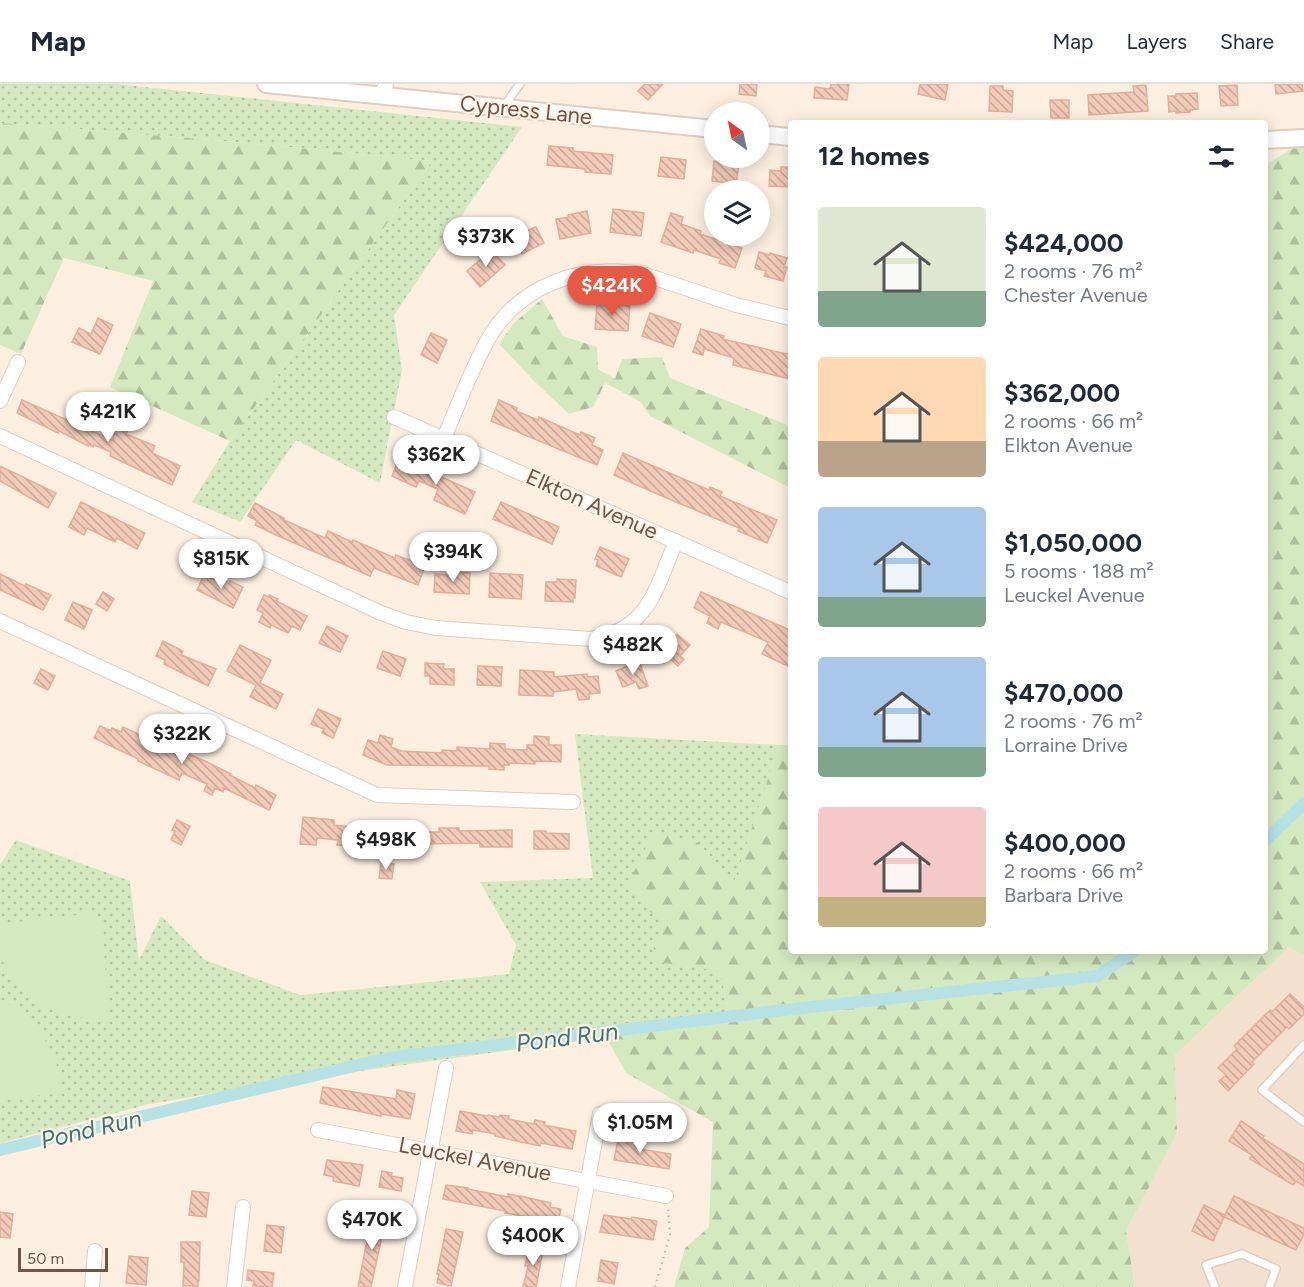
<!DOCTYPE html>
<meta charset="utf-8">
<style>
body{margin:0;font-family:Figtree,sans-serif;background:#f6f6f7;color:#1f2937;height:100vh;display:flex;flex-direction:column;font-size:22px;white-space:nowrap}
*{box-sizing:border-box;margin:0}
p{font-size:20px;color:#747a83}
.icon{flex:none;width:33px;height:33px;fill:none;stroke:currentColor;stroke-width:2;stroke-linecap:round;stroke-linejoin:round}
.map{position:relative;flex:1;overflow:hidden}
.details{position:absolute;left:788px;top:36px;width:480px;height:834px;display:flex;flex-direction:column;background:#fff;border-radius:6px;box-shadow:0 3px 15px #0003}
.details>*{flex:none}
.needle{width:39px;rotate:327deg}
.controls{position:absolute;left:704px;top:18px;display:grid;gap:12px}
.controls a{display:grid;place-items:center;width:66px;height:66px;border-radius:50%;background:#fff;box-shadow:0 3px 15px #0003;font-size:30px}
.scale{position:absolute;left:18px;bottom:15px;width:90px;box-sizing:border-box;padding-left:6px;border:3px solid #725348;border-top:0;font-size:16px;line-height:21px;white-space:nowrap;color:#725348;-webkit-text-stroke:4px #fff3e6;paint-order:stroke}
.price{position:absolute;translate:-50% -51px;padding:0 14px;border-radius:21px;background:#fff;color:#222;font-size:20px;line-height:39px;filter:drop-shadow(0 2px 3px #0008)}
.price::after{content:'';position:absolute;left:50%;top:36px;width:18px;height:14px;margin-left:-9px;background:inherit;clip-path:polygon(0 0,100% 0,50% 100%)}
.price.current{background:#e65a45;color:#fff}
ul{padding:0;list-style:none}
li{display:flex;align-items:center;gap:18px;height:150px;padding:0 30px}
li span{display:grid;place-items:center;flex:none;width:168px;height:120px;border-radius:6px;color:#555}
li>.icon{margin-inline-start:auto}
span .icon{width:72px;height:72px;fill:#fffc;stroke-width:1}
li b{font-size:26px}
h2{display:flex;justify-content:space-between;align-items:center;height:72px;padding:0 30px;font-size:26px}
header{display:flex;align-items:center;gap:36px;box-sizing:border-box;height:84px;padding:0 30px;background:#fff;border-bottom:2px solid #e0e1e3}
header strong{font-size:28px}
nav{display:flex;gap:33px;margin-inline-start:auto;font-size:21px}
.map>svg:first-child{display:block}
.residential{fill:#f3e0cf}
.grass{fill:url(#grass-dots)}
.forest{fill:url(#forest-firs)}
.pitch{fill:#d4e9c0}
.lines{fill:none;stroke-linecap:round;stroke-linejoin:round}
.canal{stroke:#b6e2e5;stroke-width:12}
.building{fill:url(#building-back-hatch);stroke:#e4ae99;stroke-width:1.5}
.service-casing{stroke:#e2ccc0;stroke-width:10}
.minor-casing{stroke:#e2ccc0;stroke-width:16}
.tertiary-casing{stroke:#e2ccc0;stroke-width:20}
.path{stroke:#d5ad9c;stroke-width:2;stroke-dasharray:1.5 4.5;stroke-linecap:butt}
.service{stroke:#fff;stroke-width:7}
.minor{stroke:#fff;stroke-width:14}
.tertiary{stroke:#fff;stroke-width:16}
.labels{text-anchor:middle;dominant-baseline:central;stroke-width:4.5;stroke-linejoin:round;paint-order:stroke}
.street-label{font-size:22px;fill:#725348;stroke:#fff3e6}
.water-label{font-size:24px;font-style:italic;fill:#3c7478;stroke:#fff3e6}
</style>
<header>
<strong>Map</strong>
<nav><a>Map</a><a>Layers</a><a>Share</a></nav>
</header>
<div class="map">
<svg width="1304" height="1203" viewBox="0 0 1304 1203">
<defs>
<pattern id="grass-dots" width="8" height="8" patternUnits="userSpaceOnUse" patternTransform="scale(1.5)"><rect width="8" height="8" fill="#d4e9c0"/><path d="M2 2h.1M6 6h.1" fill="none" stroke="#b0bf9e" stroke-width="1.8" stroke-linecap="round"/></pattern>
<pattern id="forest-firs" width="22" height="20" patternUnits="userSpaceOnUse" patternTransform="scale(1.5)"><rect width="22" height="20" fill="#d4e9c0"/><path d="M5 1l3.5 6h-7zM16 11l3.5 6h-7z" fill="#b0bf9e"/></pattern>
<pattern id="building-back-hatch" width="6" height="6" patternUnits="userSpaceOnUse" patternTransform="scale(1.5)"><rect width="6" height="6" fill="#f1cab8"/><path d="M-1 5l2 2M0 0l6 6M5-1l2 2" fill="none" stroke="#c8a798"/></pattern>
</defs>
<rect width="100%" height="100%" fill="#fcefe0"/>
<path class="residential" d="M1289,863L1304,872V1203H1135L1126,1147L1177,1049L1175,971Z"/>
<g class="grass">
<path d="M0,0H116L522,43L394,231L402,286L380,399L296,356L240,438L192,418L230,357L432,77L225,57L0,39Z"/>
<path d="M575,650L779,661L734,799L697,758L730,938L606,953L260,1001L150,1020L0,1059V781L16,756L130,797L139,876L161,832L205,876L300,911L509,890L516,861L480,798L593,794Z"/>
</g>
<g class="forest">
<path d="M0,39L225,57L432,77L230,357L110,303L153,197L64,174L21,270L0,261Z"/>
<path d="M1294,63H1304V872L1289,863L1175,971L1177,1049L1126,1147L1135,1203H674L685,1164L709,1143L713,1038L626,989L606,953L730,938L720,887L650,877L662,839L626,804L654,747L697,758L734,798L779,661H790V867H1264V82Z"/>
<path d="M542,215L563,252L597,263L598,285L615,295L622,275L662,273L670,294L790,342V404L650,332L641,318L605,299L593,323L569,330L535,298L499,260L513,240Z"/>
</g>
<g class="pitch">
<path d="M93,829L101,833L110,934C72,938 34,926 12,893C7,887 3,880 1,872C0,863 0,850 0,840Z"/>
<path d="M0,915C38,933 57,968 63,1009L0,1016Z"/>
</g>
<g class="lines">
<g class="canal">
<path d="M1264,758L1304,719"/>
<path d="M0,1066L388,974L784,926L1097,892L1135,867"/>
</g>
</g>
<g class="building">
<path d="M645,0H663L648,16L638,7Z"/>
<path d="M740,0H757L756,12L739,10Z"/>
<path d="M831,0H849L847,16L814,14L815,3L830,5Z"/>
<path d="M920,0H948L945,16L918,10Z"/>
<path d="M1275,0H1302L1303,7L1276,10Z"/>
<path d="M1146,1L1148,27L1089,31L1088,11L1134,8L1133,2Z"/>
<path d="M1237,1L1238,21L1221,22L1219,2Z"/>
<path d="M990,2H1003V6L1013,7L1012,28L989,27Z"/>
<path d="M1197,9L1198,25L1190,26V28L1176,29V27L1169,28L1168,12H1176V10Z"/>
<path d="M1050,16H1069V34H1051Z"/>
<path d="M549,62L573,64V67L613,71L611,90L585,88V85L547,81Z"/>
<path d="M661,73L686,76L684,95L658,92Z"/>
<path d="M714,77L739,80L736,100L712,97Z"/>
<path d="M781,83H790V103L769,102L770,86L781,87Z"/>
<path d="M613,125L644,129L641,152L610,148Z"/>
<path d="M587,127L591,149L560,155L556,135L569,133L568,131Z"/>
<path d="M671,129L683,133L681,140L701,147L700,150L742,164L735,184L719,179L721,175L694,166L693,169L661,158Z"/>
<path d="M535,143H536L544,159L522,170L514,153Z"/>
<path d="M491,166L505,181L480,203L467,187Z"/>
<path d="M759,168L770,171V169L787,174L784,183H787L783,197L764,192L766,187L755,184Z"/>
<path d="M597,219L630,221L628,247L595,245Z"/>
<path d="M650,229L681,240L673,263L642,252Z"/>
<path d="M98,234L113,241L100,270L72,258L79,244L91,250Z"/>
<path d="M701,245L724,252L723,255L782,269L790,270V295L733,281L734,274L704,265L703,271L693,268Z"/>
<path d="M431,249L447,256L437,279L421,271Z"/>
<path d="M22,316L112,356L119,339L129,344L126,350L155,362L152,369L180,382L172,401L110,372L111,368L94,361L93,363L88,360V362L59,347L58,349L17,329Z"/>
<path d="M499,316L517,324L516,327L538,336L539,333L580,351L581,348L595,354L592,361L603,366L597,381L491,337Z"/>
<path d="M623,369L709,406L710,403L722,408L720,412L777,436L767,459L738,447L739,444L676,418L614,391Z"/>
<path d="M398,377L409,382L410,379L475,408L465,430L434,416L438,405L419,397L416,403L392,392Z"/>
<path d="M0,382L56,409L48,424L0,397Z"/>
<path d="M81,418L145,449L137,465L117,454L115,458L87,444L84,451L69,443Z"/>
<path d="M501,418L559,443L552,460L493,435Z"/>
<path d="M255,419L284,434V436L325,454L328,447L352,458L353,456L395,474L396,471L425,482L418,501L374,484L370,492L276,451L255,441L257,437L248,432Z"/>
<path d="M600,463L629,475L621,493L596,482L598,476L595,475Z"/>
<path d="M449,487L470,489L469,510L434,508L435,490L449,491Z"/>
<path d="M490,489L523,491L521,515L489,513Z"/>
<path d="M0,490L25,502L26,500L51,511L43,526L0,506Z"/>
<path d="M204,491L217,497L218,494L229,499L230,497L243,503L233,524L197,506Z"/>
<path d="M557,495L576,496L575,514H573V518L545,517L546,498H557Z"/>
<path d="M103,508L114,515L107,527L96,520Z"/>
<path d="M701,508L790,546V583L762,570L768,558L721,538L718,545L707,539L710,532L694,524Z"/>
<path d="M264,511L268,513L269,511L278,515L276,517L307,532L300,546L292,542L288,549L271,541L270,544L259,538L263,529L257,526Z"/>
<path d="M73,518L92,526L84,545L65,536Z"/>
<path d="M327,542L348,552L340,568L319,559Z"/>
<path d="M677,550L690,561L680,572L684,575L678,582L669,574L664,579L654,569L667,555L670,558Z"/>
<path d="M163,557L183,567L181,571L216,585L208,602L164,580L165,576L156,572Z"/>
<path d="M240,561L271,576L260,599L283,610L276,625L250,613L256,601L227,587Z"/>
<path d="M383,567L406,575L400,592L377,584Z"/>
<path d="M639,577L648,602L639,605L636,598L623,603L616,587Z"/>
<path d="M425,579L444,580L443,585H454V601L430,600V592H425Z"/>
<path d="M478,582L502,583L501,602L477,601Z"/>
<path d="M41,585L55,592L48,606L34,599Z"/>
<path d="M520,586L554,588V593L587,590L588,593L598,592L600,609L589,610V615L579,616L576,605L553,608V612L519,611Z"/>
<path d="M318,625L341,635L333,654L322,649L324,645L311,640Z"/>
<path d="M100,642L111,647L112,644L121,648L123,643L174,666V664L205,677L231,690L230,691L255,704L256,701L276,711L269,726L224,704L223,708L215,704L212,711L204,707L207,700L182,689L179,696L138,677V675L94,654Z"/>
<path d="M380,651L393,655L391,663L401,667L442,669V666L457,667V663L490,665V659L505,660V665L527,666V661H534V652L549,653V661H561V678L535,677V680L509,679V681H504V686L489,685V682L387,681L363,671L368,656L378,659Z"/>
<path d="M303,733L334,736V741L357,744L358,739L376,741V745L380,746L379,757L374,756L373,767L355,766V762L337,761L338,756L317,754L316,761L300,760Z"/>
<path d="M177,736L190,742L181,761L171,756L175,747L172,746Z"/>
<path d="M400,743H420V748H439V744H459V747L512,746V763H480V759L422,760V758H400Z"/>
<path d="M534,747H546V749L569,750V765H534Z"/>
<path d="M381,779L394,780L392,795L379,794Z"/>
<path d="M1290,910L1304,923V930L1289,945L1287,943L1252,978L1254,980L1228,1007L1219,997L1226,991L1218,984L1237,965L1234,962L1270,926L1272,928Z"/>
<path d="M323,1003L396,1015L397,1006L415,1010L410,1035L381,1030V1032L320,1019Z"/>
<path d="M460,1027L487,1032L488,1031L499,1033L500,1031L509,1032L508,1035L534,1040L535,1036L545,1038L544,1041L576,1047L572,1065L541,1059L540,1062L516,1057L495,1052V1050L473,1046L472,1050L456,1047Z"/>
<path d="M1241,1037L1264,1052L1262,1054L1304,1080V1102L1296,1097L1293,1101L1250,1075L1252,1071L1229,1057Z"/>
<path d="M619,1051L637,1054L635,1064L671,1070L669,1085L614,1076Z"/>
<path d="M327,1076L363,1081L359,1102L333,1097L334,1093L324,1091Z"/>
<path d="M382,1087L392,1089L391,1092L403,1094L401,1107L379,1103Z"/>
<path d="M446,1101L468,1104V1105L508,1113V1110L525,1113L551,1119L550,1123L561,1125L558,1138L505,1129V1127L443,1115Z"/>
<path d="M192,1107L209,1109L206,1133L189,1131Z"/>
<path d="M1234,1112L1304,1144V1150L1296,1166L1224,1133Z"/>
<path d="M1204,1121L1225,1131L1213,1157L1192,1147Z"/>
<path d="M0,1128L13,1130L10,1154L0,1153Z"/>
<path d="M372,1131L386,1134L371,1203H358Z"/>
<path d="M604,1131L631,1135L632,1133L657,1137L653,1156L600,1148Z"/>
<path d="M267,1141L284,1143L281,1169L264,1167Z"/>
<path d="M446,1145L463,1148L451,1202L437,1199L439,1190H437Z"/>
<path d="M181,1158H200L199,1197H198V1202H183L184,1178H181Z"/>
<path d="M529,1164L543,1166L536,1203H523L528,1182H525Z"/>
<path d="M129,1172L148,1174L146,1201L126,1199Z"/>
<path d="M601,1176L618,1179L614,1200L598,1197Z"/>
<path d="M248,1186L274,1189L272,1203L253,1202L254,1197L247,1196Z"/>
</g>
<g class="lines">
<g class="service-casing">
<g id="service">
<path d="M504,22L520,0"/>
<path d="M1304,961L1262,1006L1304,1038"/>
<path d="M1215,1203L1206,1181L1242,1170L1276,1185L1269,1203"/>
</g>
</g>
<g class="minor-casing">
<g id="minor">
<path d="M381,12L386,0"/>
<path d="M0,317L18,278"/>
<path d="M394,333L790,508"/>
<path d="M0,352L381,529L406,538L436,544L590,555C649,547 656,504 676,457"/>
<path d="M444,354C457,324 469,291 485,261C516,201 582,178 646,191L736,221L790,234"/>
<path d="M0,537L377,711L573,718"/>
<path d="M318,1046L666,1112"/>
<path d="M92,1203L95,1167"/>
<path d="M234,1203L243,1123"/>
<path d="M405,1203L446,984"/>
<path d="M568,1203L600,1030"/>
</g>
</g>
<g class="tertiary-casing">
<g id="tertiary">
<path d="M266,0L714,45"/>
<path d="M759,50L790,53"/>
<path d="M1264,56L1304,54"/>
</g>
</g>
<path class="path" d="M655,1203L670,1151L668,1124"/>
<use href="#service" class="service"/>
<use href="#minor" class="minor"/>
<use href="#tertiary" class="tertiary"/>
</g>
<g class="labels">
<g class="street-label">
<text transform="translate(526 26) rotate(6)">Cypress Lane</text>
<text transform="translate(592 420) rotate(24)">Elkton Avenue</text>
<text transform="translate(475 1075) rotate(11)">Leuckel Avenue</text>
</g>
<g class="water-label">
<text transform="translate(567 953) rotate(-7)">Pond Run</text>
<text transform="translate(91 1045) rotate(-13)">Pond Run</text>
</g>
</g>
</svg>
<div class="controls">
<a><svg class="needle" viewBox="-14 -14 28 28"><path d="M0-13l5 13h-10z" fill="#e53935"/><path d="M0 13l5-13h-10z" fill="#747a83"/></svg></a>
<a><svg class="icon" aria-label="layers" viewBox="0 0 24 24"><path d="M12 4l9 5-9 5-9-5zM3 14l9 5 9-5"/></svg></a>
</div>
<div class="scale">50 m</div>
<b class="price" style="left:486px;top:184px">$373K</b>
<b class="price current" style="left:612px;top:233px">$424K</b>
<b class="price" style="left:108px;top:359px">$421K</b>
<b class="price" style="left:436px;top:402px">$362K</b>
<b class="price" style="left:453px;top:499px">$394K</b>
<b class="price" style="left:221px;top:506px">$815K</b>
<b class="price" style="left:633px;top:592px">$482K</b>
<b class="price" style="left:182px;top:681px">$322K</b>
<b class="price" style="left:386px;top:787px">$498K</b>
<b class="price" style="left:640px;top:1070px">$1.05M</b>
<b class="price" style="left:372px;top:1167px">$470K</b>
<b class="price" style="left:533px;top:1183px">$400K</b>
<section class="details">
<h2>12 homes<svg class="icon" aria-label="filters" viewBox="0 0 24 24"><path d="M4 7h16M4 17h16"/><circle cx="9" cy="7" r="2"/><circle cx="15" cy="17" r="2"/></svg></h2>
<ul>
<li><span style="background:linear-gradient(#dfe7d0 70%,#7fa58c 0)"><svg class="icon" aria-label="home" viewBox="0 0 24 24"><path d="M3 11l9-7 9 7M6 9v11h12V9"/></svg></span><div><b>$424,000</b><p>2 rooms · 76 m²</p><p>Chester Avenue</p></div></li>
<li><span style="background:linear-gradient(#ffd9b3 70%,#b9a48a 0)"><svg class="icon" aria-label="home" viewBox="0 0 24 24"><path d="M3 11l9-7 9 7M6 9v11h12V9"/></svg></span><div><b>$362,000</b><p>2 rooms · 66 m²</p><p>Elkton Avenue</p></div></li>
<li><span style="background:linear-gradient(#a9c7e8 75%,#7fa58c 0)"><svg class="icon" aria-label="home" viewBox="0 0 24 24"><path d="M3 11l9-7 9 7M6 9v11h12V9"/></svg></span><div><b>$1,050,000</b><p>5 rooms · 188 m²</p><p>Leuckel Avenue</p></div></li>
<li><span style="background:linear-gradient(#a9c7e8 75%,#7fa58c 0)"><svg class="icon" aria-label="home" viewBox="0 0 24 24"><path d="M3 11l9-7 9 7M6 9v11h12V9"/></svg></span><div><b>$470,000</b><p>2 rooms · 76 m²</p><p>Lorraine Drive</p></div></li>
<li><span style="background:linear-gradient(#f6c9c9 75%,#c2b280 0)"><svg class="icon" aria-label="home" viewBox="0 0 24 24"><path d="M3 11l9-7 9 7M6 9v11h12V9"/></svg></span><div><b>$400,000</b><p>2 rooms · 66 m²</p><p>Barbara Drive</p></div></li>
</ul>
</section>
</div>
